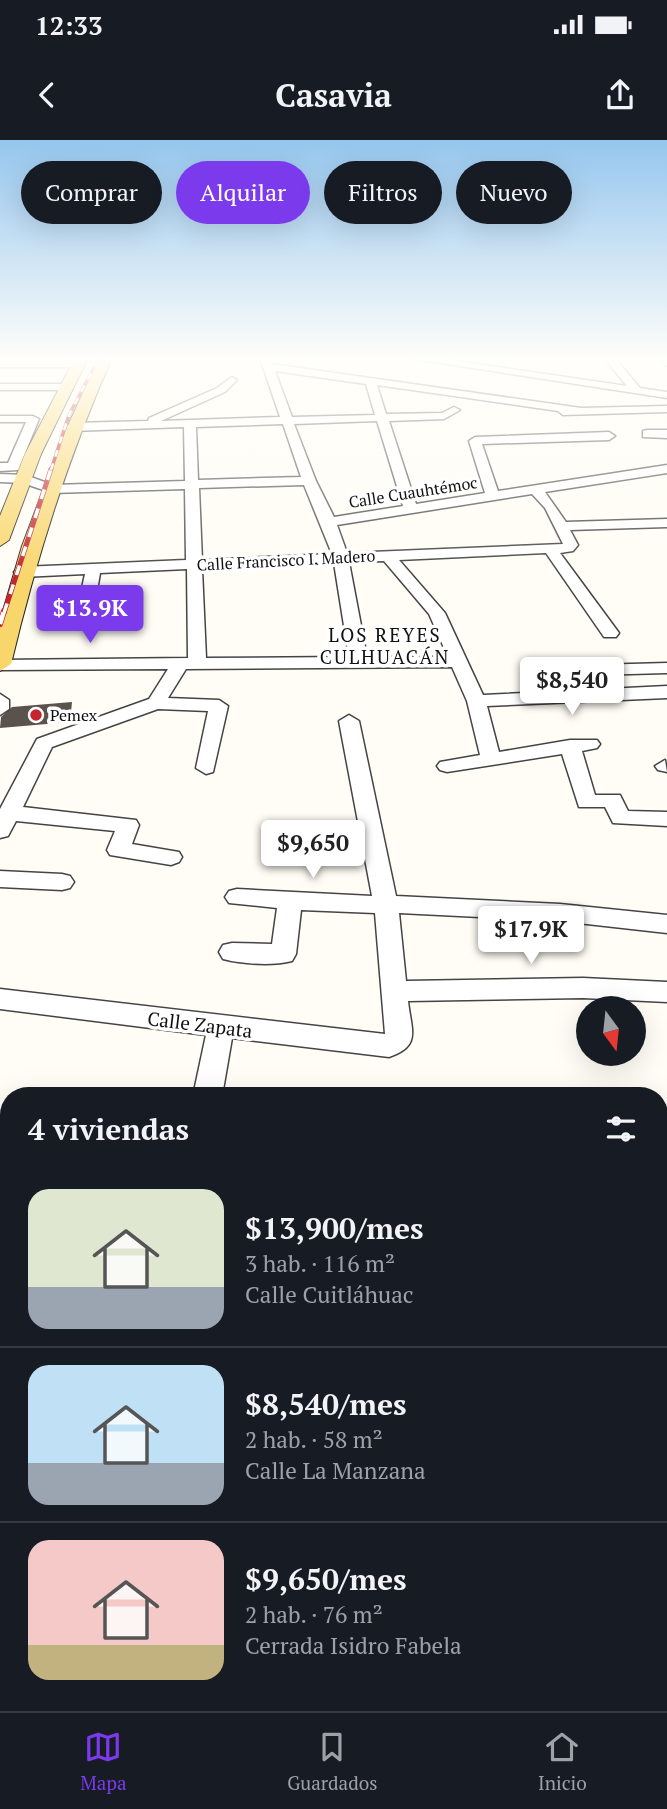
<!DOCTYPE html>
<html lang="es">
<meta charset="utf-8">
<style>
body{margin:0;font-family:"PT Serif",serif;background:#20242c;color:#f1f3f6;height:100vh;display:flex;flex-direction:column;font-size:26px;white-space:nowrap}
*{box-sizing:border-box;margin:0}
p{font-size:23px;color:#9ea1a6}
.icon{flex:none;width:38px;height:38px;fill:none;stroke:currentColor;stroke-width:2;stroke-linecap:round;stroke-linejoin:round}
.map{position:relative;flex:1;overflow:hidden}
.details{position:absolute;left:0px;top:947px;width:668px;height:625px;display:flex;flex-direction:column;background:#171b24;border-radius:28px 28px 0 0;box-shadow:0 7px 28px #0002}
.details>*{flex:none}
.banner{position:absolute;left:21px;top:21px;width:626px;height:63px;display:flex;gap:14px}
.needle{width:46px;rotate:165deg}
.tools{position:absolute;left:576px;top:856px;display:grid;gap:14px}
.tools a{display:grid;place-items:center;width:70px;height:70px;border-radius:50%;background:#171b24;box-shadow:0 7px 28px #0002;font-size:35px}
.price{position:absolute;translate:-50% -60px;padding:0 16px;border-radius:7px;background:#fff;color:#222;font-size:23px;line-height:46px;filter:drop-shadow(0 2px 4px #0008)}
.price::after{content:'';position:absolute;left:50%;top:42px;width:21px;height:16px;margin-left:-10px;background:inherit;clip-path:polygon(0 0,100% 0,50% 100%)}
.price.on{background:#7c3aed;color:#fff}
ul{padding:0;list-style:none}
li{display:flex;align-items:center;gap:21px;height:175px;padding:0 28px}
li+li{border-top:2px solid #363941}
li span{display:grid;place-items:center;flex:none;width:196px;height:140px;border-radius:21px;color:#555}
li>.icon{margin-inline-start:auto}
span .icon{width:84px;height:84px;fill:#fffc;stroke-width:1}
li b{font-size:30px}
h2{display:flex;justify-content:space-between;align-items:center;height:84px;padding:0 28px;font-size:30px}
.pill{padding:0 24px;border-radius:32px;background:#171b24;box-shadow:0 7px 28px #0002;font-size:24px;line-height:63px}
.pill.on{background:#7c3aed;color:#fff}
.status{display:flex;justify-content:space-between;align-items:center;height:49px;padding:0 35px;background:#171b24;direction:ltr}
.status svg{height:19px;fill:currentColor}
header{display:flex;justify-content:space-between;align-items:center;height:91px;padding:0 28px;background:#171b24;font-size:32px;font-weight:700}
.tab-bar{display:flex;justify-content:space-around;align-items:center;height:98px;border-top:2px solid #363941;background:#171b24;font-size:19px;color:#9ea1a6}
.tab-bar a{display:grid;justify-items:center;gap:4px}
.tab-bar .on{color:#7c3aed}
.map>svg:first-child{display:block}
.building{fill:#5a524d}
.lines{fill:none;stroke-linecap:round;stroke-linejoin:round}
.minor-casing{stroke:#444;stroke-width:3}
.major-casing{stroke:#222;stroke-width:2}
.minor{fill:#fff;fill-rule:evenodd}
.major{fill:#f9d66b;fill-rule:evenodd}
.rail-far2-casing{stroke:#c4262e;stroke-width:3.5}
.rail-far1-casing{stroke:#c4262e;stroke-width:5}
.rail-casing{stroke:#c4262e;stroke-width:6}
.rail-far2{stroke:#fff;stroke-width:2.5;stroke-dasharray:7;stroke-linecap:butt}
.rail-far1{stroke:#fff;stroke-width:3.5;stroke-dasharray:10;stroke-linecap:butt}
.rail{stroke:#fff;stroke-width:4.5;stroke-dasharray:12;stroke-linecap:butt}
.poi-dot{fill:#c4262e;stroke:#fff;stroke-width:2.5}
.labels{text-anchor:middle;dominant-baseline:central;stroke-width:7;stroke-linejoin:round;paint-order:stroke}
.far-street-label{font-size:16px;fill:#111;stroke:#fff}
.far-poi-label{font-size:16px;fill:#111;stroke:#fff;text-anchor:start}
.far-quarter-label{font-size:19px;letter-spacing:2px;fill:#111;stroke:#fff}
.street-label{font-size:19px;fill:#111;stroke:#fff}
</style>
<div class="status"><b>12:33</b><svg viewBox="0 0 49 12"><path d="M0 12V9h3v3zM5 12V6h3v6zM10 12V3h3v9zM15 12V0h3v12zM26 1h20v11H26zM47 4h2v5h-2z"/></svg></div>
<header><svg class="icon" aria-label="back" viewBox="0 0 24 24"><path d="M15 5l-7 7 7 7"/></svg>Casavia<svg class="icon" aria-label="share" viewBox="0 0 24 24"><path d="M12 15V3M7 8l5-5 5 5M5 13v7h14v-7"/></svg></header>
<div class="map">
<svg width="667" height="1571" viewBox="0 0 667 1571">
<rect width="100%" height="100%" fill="#fffdf5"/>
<path class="building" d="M72,562L70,582L0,588L1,577L12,567Z"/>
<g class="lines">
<g class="minor-casing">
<g id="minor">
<path d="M260,218H270L272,224L581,268L667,266V272L563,275L558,271L377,245L386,274L442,273L454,267L460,270L444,279L389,281L416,364L485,353L469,301L475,297L609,292L615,296L609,300L482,304L498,351L667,325V333L545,352L566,382L667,379V387L570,390L578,405L573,411L560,413L619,493L616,497H604L546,413L399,420L445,473L483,555L667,546V558L487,566L499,612L570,600H597L600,604L597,608L582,611L595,655H620L628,671L667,672V686L613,683L605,667H579L562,614L447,632L440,630L437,626L440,622L480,615L467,561L452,527L186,529L168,558L219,560L228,566L213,632L206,634L196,628L208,571L158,569L52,607L23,667L136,680L139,685L132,704L179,712L182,717L179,722L171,725L110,715L107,710L115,691L16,681L8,696L0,698V669L37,599L149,559L168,529L0,530V520L188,518L187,429L100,433L96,457L88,462L80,457L85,434L22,437L14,432L22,427L186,420L185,349L52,353L23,343L0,342V334L25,335L53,345L185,341L184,287L72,291L66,287L72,283L148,281L149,278L217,248L232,237L237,240L225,252L161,281L280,277ZM275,231L366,244L375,275L292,277ZM377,281L403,366L334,377L316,341L294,284ZM283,284L301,337L198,340L196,287ZM304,345L332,414L202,420L199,348ZM532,354L545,368L563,404L347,413L337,385ZM384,421L429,474L448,517H367L349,422ZM334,423L349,517L206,518L202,429Z"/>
<path d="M408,218H436L627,246L604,218H615L640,248L667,252V258Z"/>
<path d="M0,221H78L83,224L78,227H0Z"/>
<path d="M0,244H66L71,247L66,250H0Z"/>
<path d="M0,276H33L39,279L18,330L0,331V323H8L26,282H0Z"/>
<path d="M647,290H667V298L643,297V291Z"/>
<path d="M667,523V533L558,536L549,531L558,526Z"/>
<path d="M0,554L9,560V569L0,575Z"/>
<path d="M349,575L359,581L396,756L560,764L667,775V793L560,781L399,773L406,841L583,838L667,842V862L583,858L408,861C411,890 422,906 389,917L232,898L222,956H193L206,895L0,869V849L385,894L375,773L301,770L296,814L292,821C273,826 242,824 223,819L219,812L223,805L232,803L272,804L277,768L229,763L225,757L229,751L237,749L372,756L339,581Z"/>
<path d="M665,620L667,632L658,630L655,626Z"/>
<path d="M0,731L62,734L70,736L74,742L70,748L62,750L0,747Z"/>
<path d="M660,1205L667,1206V1242L660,1241Z"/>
<path d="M660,1282L667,1285V1339L660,1336Z"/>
<path d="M163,1563H207L208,1571H164Z"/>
<path d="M451,1563H495L497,1571H453Z"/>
</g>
</g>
<g class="major-casing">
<g id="major">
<path d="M75,218H88L41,314L9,400L0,406V376L25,314Z"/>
<path d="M99,218H112C68,317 36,419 11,524L0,531V481L22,406L65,292Z"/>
<path d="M657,218H667V226Z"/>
</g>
</g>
<use href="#minor" class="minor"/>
<use href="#major" class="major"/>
<g class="rail-far2-casing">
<path id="rail-far2" d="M51,330L69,275L99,218"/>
</g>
<g class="rail-far1-casing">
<path id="rail-far1" d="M4,473L51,329"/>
</g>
<g class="rail-casing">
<path id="rail" d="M0,484L4,471"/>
</g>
<use href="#rail-far2" class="rail-far2"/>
<use href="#rail-far1" class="rail-far1"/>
<use href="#rail" class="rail"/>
</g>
<linearGradient id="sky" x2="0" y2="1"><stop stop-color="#95c6ee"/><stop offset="0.5" stop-color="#fffefa"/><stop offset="1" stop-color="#fffefa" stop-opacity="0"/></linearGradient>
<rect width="667" height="438" fill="url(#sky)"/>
<circle class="poi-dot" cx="36" cy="575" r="7"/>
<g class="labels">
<g class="far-street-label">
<text transform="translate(413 352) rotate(-9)">Calle Cuauhtémoc</text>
<text transform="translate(286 420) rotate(-3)">Calle Francisco I. Madero</text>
</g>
<g class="far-poi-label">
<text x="50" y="575">Pemex</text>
</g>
<g class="far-quarter-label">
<text x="385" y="494">LOS REYES<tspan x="385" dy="22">CULHUACÁN</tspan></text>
</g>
<g class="street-label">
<text transform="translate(200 884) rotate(7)">Calle Zapata</text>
</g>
</g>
</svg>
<div class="tools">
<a><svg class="needle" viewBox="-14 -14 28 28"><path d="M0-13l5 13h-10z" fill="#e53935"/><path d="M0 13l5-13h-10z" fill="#9ea1a6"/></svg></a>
</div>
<b class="price on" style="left:90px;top:505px">$13.9K</b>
<b class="price" style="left:572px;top:577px">$8,540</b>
<b class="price" style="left:313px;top:740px">$9,650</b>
<b class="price" style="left:531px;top:826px">$17.9K</b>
<div class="banner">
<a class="pill">Comprar</a>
<a class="pill on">Alquilar</a>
<a class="pill">Filtros</a>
<a class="pill">Nuevo</a>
</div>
<section class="details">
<h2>4 viviendas<svg class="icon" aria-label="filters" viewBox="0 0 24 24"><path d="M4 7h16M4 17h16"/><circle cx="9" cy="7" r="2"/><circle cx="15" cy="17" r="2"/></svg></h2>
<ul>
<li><span style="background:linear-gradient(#dfe7d0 70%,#9aa5b1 0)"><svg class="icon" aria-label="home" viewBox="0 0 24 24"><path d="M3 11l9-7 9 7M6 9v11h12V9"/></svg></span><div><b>$13,900/mes</b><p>3 hab. · 116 m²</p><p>Calle Cuitláhuac</p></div></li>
<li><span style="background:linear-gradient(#bfe0f5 70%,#9aa5b1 0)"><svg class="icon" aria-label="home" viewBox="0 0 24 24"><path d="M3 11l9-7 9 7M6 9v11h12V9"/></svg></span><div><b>$8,540/mes</b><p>2 hab. · 58 m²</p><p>Calle La Manzana</p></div></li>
<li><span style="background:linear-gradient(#f6c9c9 75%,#c2b280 0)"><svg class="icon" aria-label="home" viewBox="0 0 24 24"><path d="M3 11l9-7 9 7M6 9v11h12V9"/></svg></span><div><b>$9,650/mes</b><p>2 hab. · 76 m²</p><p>Cerrada Isidro Fabela</p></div></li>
</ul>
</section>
</div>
<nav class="tab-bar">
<a class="on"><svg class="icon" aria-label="map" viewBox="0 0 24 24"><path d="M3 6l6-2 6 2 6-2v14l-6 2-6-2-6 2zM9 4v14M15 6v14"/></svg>Mapa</a>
<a><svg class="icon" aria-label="saved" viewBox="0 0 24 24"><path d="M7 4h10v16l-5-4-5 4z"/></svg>Guardados</a>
<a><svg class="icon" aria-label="home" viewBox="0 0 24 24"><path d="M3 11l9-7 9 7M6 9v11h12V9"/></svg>Inicio</a>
</nav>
